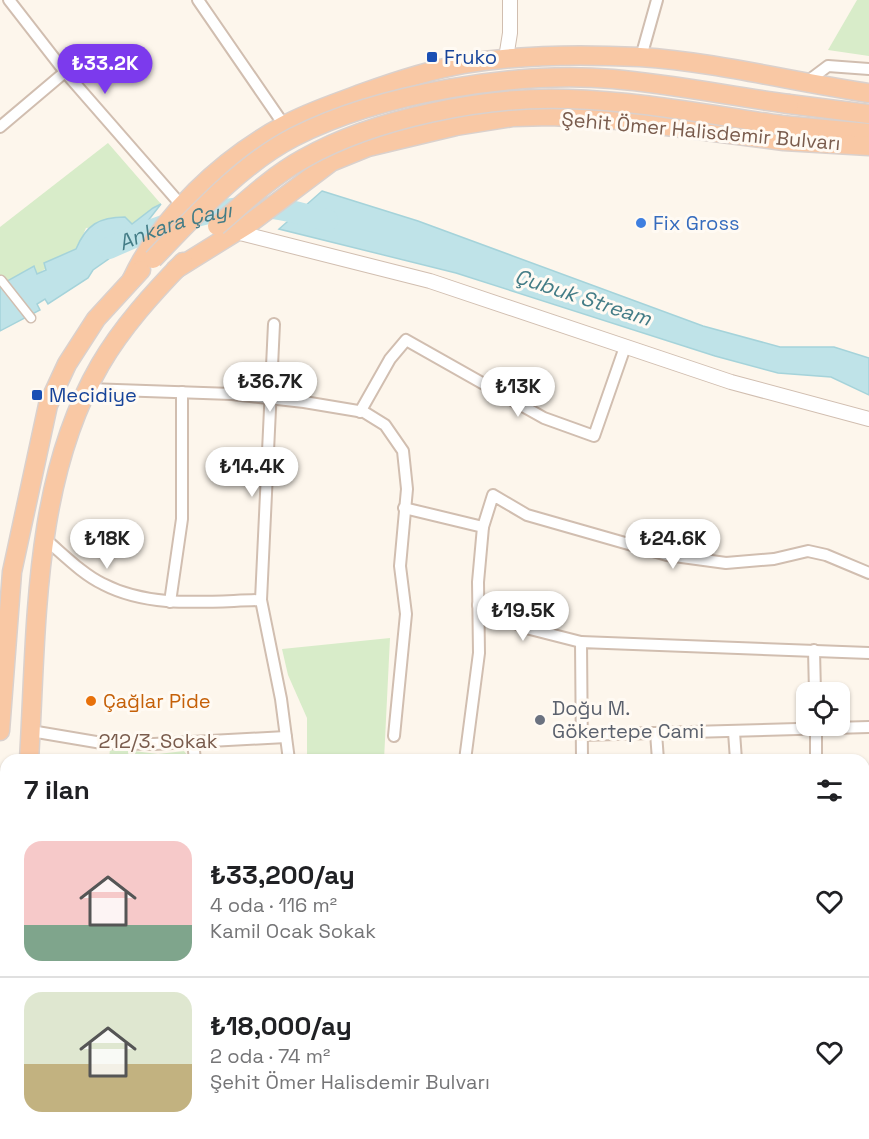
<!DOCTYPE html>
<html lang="tr">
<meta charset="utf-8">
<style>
body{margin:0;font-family:"Space Grotesk",sans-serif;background:#f6f6f6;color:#202124;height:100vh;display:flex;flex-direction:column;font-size:22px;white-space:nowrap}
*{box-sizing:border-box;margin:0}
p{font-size:20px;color:#757577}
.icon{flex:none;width:33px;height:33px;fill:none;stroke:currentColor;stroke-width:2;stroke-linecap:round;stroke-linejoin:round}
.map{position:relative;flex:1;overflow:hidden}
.details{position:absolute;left:0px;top:754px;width:870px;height:386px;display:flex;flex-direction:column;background:#fff;border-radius:18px 18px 0 0;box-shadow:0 2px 4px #0004}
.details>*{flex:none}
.fabs{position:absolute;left:796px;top:682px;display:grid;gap:12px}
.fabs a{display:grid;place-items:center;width:54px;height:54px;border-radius:12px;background:#fff;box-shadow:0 2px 4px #0004;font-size:30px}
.price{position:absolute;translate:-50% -51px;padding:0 14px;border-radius:21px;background:#fff;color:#222;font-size:20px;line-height:39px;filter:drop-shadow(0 2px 3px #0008)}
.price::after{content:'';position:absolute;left:50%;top:36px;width:18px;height:14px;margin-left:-9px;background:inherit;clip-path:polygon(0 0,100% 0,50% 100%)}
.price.selected{background:#7c3aed;color:#fff}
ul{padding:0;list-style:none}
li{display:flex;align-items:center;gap:18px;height:150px;padding:0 24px}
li+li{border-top:2px solid #e0e0e0}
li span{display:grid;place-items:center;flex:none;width:168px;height:120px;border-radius:18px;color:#555}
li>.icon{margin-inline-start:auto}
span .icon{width:72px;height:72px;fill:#fffc;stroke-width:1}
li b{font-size:26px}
h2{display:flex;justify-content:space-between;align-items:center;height:72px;padding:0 24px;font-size:26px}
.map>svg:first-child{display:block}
.green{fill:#d8ecc9}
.water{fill:#bfe3e8;stroke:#a5d3da;stroke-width:1.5}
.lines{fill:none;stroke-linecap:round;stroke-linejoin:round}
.river{stroke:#bfe3e8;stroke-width:22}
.pedestrian-casing{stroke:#d1beb0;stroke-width:11}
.minor-casing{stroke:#d1beb0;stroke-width:14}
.tertiary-casing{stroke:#d1beb0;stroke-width:16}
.trunk-casing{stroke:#dad1cd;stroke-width:21}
.pedestrian{stroke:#fff;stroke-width:8}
.minor{stroke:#fff;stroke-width:10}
.tertiary{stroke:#fff;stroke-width:14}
.trunk{stroke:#f9c8a4;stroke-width:18}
.trunk-bridge-casing{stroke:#dad1cd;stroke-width:21;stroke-linecap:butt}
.trunk-bridge{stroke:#f9c8a4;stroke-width:18}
.transit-dot{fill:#1a4fb4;stroke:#fffaf3;stroke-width:2}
.shop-dot{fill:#3f7fe0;stroke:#fffaf3;stroke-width:2}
.food-dot{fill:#e8710a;stroke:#fffaf3;stroke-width:2}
.worship-dot{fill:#6b7280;stroke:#fffaf3;stroke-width:2}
.labels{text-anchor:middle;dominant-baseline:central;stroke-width:6;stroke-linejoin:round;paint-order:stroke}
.transit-label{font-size:20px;fill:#164399;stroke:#fffaf3;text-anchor:start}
.street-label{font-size:20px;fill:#7a5c4d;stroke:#fffaf3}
.shop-label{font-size:20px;fill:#366cbe;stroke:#fffaf3;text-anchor:start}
.food-label{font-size:20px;fill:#c56008;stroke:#fffaf3;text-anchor:start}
.worship-label{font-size:20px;fill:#5b616d;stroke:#fffaf3;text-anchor:start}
.water-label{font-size:21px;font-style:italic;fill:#437c86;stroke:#fffaf3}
</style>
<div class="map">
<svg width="869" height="1139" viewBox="0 0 869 1139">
<rect width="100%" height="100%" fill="#fdf6ec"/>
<g class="green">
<path d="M857,0H869V56L828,50Z"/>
<path d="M108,143L161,204L153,208L132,224L86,228L77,249L37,274L35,267L0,285V227Z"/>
<path d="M390,638L384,760H307V718L288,675L282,649Z"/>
<path d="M110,748L158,754L184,751L191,760H109Z"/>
<rect x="120" y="1134" width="119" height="5"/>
</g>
<g class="water">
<path d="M322,191L418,221L703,326L780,347H834L869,358V395L831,377L778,373L715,356L456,273L279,229Z"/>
<path d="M161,204L130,244L93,270L88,278L48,304L45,299L37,304L40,310L0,331V285L34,266L37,274L46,270L44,263L76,249C86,225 99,217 125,217L132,224L153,208Z"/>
</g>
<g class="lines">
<path class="river" id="s1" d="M109,248C157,226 220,203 273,208C291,210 309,216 327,220"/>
<g class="pedestrian-casing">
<path id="pedestrian" d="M1,280L31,318"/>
</g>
<g class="minor-casing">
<g id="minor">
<path d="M9,0L65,72L182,206"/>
<path d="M198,0L284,125"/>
<path d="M641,57L657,0"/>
<path d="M804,84L828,66L869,69"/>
<path d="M0,127L65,72"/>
<path d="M88,389L232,394L304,402L364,412L385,425L403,451L407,489L400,566L406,614L394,736"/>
<path d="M360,412L390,359L406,340L544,418L594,436L625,347"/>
<path d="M404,508L483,527L478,582L479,653L465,760"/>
<path d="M483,527L493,495L527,515L667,555L726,563L774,559L808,551L826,555L869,573"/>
<path d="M45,539C63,554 82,574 103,584C151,609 209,601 261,600L281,699L289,760"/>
<path d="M261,600L274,324"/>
<path d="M170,602L182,519V392"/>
<path d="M478,605L526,628L581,642"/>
<path d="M814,650L815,693"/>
<path d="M816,726V760"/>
<path d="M31,731L102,743L154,744L286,737"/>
<path d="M734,732L736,760"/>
<path d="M656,733L658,760"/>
<path d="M581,735L869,727"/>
<path d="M193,742L195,760"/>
<path d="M582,760L581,642L869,653"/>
<path d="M864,1093H869"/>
<path d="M463,1134L474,1139"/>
<path d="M809,1134L810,1139"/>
<path d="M108,1139L109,1134"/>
<path d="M248,1139L249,1134"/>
<path d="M384,1139L385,1134"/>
<path d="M554,1139V1134"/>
</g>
</g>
<g class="tertiary-casing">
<g id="tertiary">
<path d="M506,58L510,33V0"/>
<path d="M236,232L430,281L731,382L869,419"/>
<path d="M864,963H869"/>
</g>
</g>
<g class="trunk-casing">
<g id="trunk">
<path d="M789,104L869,114"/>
<path d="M781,125L869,133"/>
<path d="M176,269L250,223L331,162L368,147L456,126L513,117L551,116L619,120L784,141L869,146"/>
<path d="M132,279C162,215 222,159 283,126C308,112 337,103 363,93C396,81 429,70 464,64C522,54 581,54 640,57C717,62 793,82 869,93"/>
<path d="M0,731L12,572L48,405L67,364L96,319L141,270"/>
<path d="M29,760C37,630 32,482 100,365C122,327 153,293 183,262"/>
<path d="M4,1139L6,1105"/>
</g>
</g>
<use href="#pedestrian" class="pedestrian"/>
<use href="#minor" class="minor"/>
<use href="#tertiary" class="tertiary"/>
<use href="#trunk" class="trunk"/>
<g class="trunk-bridge-casing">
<g id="trunk-bridge">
<path d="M217,226C245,202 272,176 303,159C375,118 486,96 568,99C640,101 710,115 781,125"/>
<path d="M153,259C194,217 241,164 294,137C380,93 517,71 613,79C672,84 730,96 789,104"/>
</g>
</g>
<use href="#trunk-bridge" class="trunk-bridge"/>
</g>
<g class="transit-dot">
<rect x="426" y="51" width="12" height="12" rx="3"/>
<rect x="31" y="389" width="12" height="12" rx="3"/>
</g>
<circle class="shop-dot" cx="641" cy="223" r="6"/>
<circle class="food-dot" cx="91" cy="701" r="6"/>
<circle class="worship-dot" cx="540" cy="720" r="6"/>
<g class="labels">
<g class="transit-label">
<text x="444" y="57">Fruko</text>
<text x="49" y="395">Mecidiye</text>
</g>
<g class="street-label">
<text transform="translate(701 131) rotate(5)">Şehit Ömer Halisdemir Bulvarı</text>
<text x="158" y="741">212/3. Sokak</text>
</g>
<g class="shop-label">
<text x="653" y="223">Fix Gross</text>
</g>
<g class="food-label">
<text x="103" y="701">Çağlar Pide</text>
</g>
<g class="worship-label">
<text x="552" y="708">Doğu M.<tspan x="552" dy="23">Gökertepe Cami</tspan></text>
</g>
<g class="water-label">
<text stroke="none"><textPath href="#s1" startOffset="70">Ankara Çayı</textPath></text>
<text transform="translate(583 297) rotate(18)">Çubuk Stream</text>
</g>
</g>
</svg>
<div class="fabs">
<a><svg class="icon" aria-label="locate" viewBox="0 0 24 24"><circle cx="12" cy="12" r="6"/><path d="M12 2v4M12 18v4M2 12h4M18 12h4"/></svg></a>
</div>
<b class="price selected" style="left:105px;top:95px">₺33.2K</b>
<b class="price" style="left:270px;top:413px">₺36.7K</b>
<b class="price" style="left:518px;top:418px">₺13K</b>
<b class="price" style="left:252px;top:498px">₺14.4K</b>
<b class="price" style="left:107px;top:570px">₺18K</b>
<b class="price" style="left:673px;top:570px">₺24.6K</b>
<b class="price" style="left:523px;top:642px">₺19.5K</b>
<section class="details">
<h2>7 ilan<svg class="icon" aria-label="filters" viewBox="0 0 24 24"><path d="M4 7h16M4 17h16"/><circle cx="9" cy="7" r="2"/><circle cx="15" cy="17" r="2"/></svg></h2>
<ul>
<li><span style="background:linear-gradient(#f6c9c9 70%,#7fa58c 0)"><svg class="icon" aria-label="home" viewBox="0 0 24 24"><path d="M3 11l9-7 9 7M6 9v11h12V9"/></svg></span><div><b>₺33,200/ay</b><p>4 oda · 116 m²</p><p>Kamil Ocak Sokak</p></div><svg class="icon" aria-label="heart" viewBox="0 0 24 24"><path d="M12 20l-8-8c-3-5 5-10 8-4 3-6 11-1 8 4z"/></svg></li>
<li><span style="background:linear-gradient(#dfe7d0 60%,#c2b280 0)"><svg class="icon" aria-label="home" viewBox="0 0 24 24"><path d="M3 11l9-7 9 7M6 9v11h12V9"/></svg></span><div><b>₺18,000/ay</b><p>2 oda · 74 m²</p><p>Şehit Ömer Halisdemir Bulvarı</p></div><svg class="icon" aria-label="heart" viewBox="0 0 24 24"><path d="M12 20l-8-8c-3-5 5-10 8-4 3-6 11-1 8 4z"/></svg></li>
</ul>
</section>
</div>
